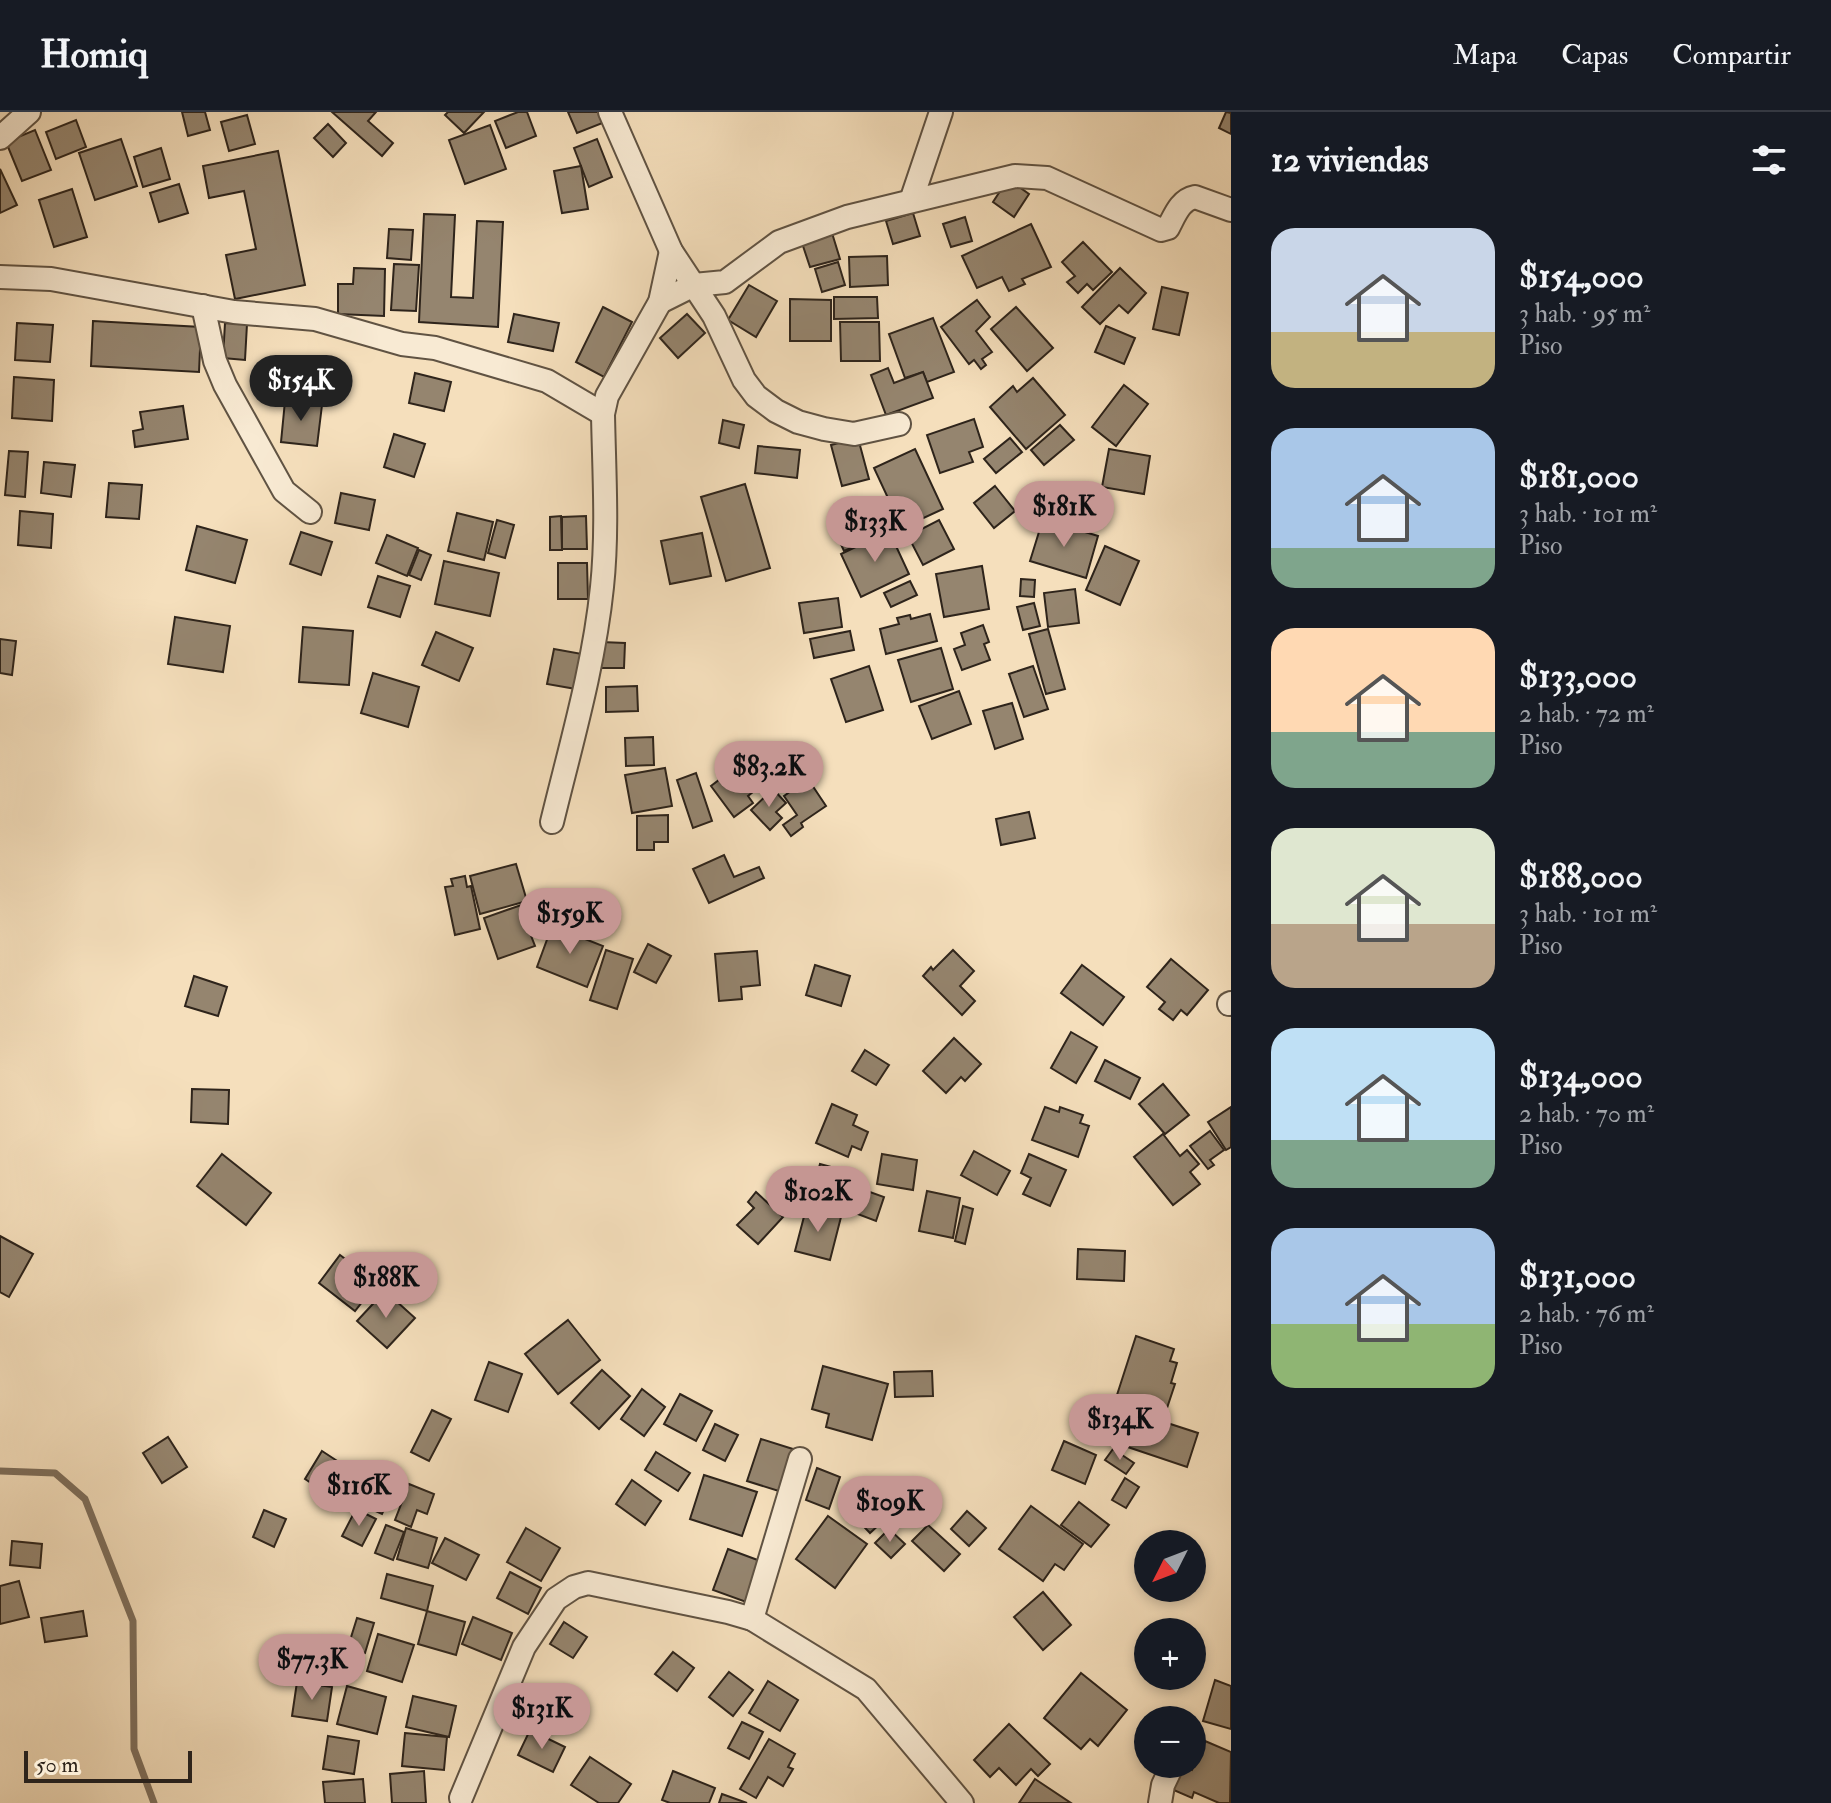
<!DOCTYPE html>
<html lang="es">
<meta charset="utf-8">
<style>
body{margin:0;font-family:"IM FELL Double Pica",serif;background:#242831;color:#f1f3f6;height:100vh;display:flex;flex-direction:column;font-size:30px;white-space:nowrap}
*{box-sizing:border-box;margin:0}
p{font-size:26px;color:#9ea1a6}
.icon{flex:none;width:44px;height:44px;fill:none;stroke:currentColor;stroke-width:2;stroke-linecap:round;stroke-linejoin:round}
.map{position:relative;flex:1;overflow:hidden}
.details{display:flex;flex-direction:column;background:#171b24;width:600px}
.details>*{flex:none}
.needle{width:52px;rotate:228deg}
.tools{position:absolute;left:1134px;top:1418px;display:grid;gap:16px}
.tools a{display:grid;place-items:center;width:72px;height:72px;border-radius:50%;background:#171b24;box-shadow:0 4px 12px #0003;font-size:40px}
.scale{position:absolute;left:24px;bottom:20px;width:168px;box-sizing:border-box;padding-left:8px;border:4px solid #2e241b;border-top:0;font-size:22px;line-height:28px;white-space:nowrap;color:#2e241b;-webkit-text-stroke:6px #f8ead3;paint-order:stroke}
.price{position:absolute;translate:-50% -68px;padding:0 18px;border-radius:28px;background:#c59692;color:#111;font-size:26px;line-height:52px;filter:drop-shadow(0 2px 4px #0008)}
.price::after{content:'';position:absolute;left:50%;top:48px;width:24px;height:18px;margin-left:-12px;background:inherit;clip-path:polygon(0 0,100% 0,50% 100%)}
.price.current{background:#222;color:#fff}
ul{padding:0;list-style:none}
li{display:flex;align-items:center;gap:24px;height:200px;padding:0 40px}
li span{display:grid;place-items:center;flex:none;width:224px;height:160px;border-radius:24px;color:#555}
li>.icon{margin-inline-start:auto}
span .icon{width:96px;height:96px;fill:#fffc;stroke-width:1}
li b{font-size:34px}
h2{display:flex;justify-content:space-between;align-items:center;height:96px;padding:0 40px;font-size:34px}
header{display:flex;align-items:center;gap:48px;box-sizing:border-box;height:112px;padding:0 40px;background:#171b24;border-bottom:2px solid #363941}
header strong{font-size:38px}
nav{display:flex;gap:44px;margin-inline-start:auto;font-size:28px}
main{display:flex;flex:1;min-height:0}
.map>svg:first-child{display:block}
.lines{fill:none;stroke-linecap:round;stroke-linejoin:round}
.stream{stroke:#7d6e5b;stroke-width:7}
.building{fill:#95856f;stroke:#2e241b;stroke-width:2}
.minor-casing{stroke:#605343;stroke-width:26}
.minor{stroke:#f8ead3;stroke-width:22}
</style>
<header>
<strong>Homiq</strong>
<nav><a>Mapa</a><a>Capas</a><a>Compartir</a></nav>
</header>
<main>
<div class="map">
<svg width="1231" height="1691" viewBox="0 0 1231 1691">
<rect width="100%" height="100%" fill="#f5dfbc"/>
<filter id="stains"><feTurbulence type="fractalNoise" baseFrequency=".0025" numOctaves="4"/><feColorMatrix values="0 0 0 0 .2 0 0 0 0 .09 0 0 0 0 .02 0 0 0 .5 -.17"/></filter>
<radialGradient id="worn" r=".72"><stop offset=".6" stop-color="#630" stop-opacity="0"/><stop offset="1" stop-color="#630" stop-opacity=".3"/></radialGradient>
<g class="lines">
<path class="stream" d="M0,1359L55,1361L85,1387L133,1509L134,1637L154,1691"/>
</g>
<g class="building">
<path d="M182,0H205L210,18L188,24Z"/>
<path d="M332,0H376L368,9L393,31L382,44Z"/>
<path d="M448,0H484L464,21L445,3Z"/>
<path d="M518,0H527L536,24L506,36L495,9Z"/>
<path d="M568,0H600L605,10L577,21Z"/>
<path d="M1226,0L1231,1V22L1219,16Z"/>
<path d="M247,3L255,32L229,39L221,10Z"/>
<path d="M76,8L86,35L56,47L46,20Z"/>
<path d="M328,12L346,31L333,45L314,26Z"/>
<path d="M490,13L506,57L465,72L449,28Z"/>
<path d="M35,18L51,58L22,69L6,30Z"/>
<path d="M121,27L137,74L95,88L79,41Z"/>
<path d="M597,27L612,65L589,75L574,36Z"/>
<path d="M161,36L170,67L143,75L134,45Z"/>
<path d="M278,39L305,173L235,187L226,143L256,137L244,79L209,86L203,54Z"/>
<path d="M581,54L588,97L562,101L554,59Z"/>
<path d="M0,57L17,93L0,101Z"/>
<path d="M1008,67L1029,82L1014,105L993,90Z"/>
<path d="M179,72L188,101L159,110L150,81Z"/>
<path d="M72,77L87,125L54,135L39,88Z"/>
<path d="M913,101L920,124L893,132L886,109Z"/>
<path d="M424,102L455,103L451,185L473,186L477,109L503,110L498,215L419,210Z"/>
<path d="M965,105L972,129L951,135L943,112Z"/>
<path d="M1031,112L1051,155L1022,167L1025,172L1009,179L1002,165L977,176L962,144Z"/>
<path d="M389,117L413,118L411,148L387,146Z"/>
<path d="M832,121L840,147L810,155L802,131Z"/>
<path d="M1083,130L1112,160L1093,178L1087,172L1078,181L1067,170L1075,164L1062,150Z"/>
<path d="M887,144L888,173L850,175L849,145Z"/>
<path d="M838,150L845,173L822,180L815,157Z"/>
<path d="M394,152L419,153L416,199L391,198Z"/>
<path d="M354,156L385,157L384,204L338,202V172H353Z"/>
<path d="M1120,156L1146,181L1128,201L1119,193L1100,212L1082,195Z"/>
<path d="M749,173L777,189L756,225L728,208Z"/>
<path d="M1162,175L1188,181L1179,223L1153,217Z"/>
<path d="M834,185H877L878,206L834,207Z"/>
<path d="M790,187L831,188V229H790Z"/>
<path d="M977,188L990,205L976,219L992,240L982,247L986,253L981,257L974,248L969,252L941,215Z"/>
<path d="M603,195L632,210L604,265L576,250Z"/>
<path d="M1016,195L1053,236L1027,259L991,217Z"/>
<path d="M514,202L559,211L553,239L508,230Z"/>
<path d="M687,202L705,221L678,246L660,226Z"/>
<path d="M933,206L954,260L927,270L923,260L905,266L889,222Z"/>
<path d="M93,209L201,215L199,260L91,254Z"/>
<path d="M840,210H879L880,249H841Z"/>
<path d="M17,211L53,213L50,250L15,248Z"/>
<path d="M225,211L247,212L245,248L223,246Z"/>
<path d="M1106,214L1135,226L1124,252L1095,240Z"/>
<path d="M888,256L894,271L923,260L933,286L886,303L871,263Z"/>
<path d="M415,261L451,270L444,299L409,291Z"/>
<path d="M14,265L54,268L52,309L12,306Z"/>
<path d="M1033,266L1065,303L1026,337L990,295L1013,274L1017,280Z"/>
<path d="M1124,273L1148,292L1116,334L1092,315Z"/>
<path d="M285,289L322,293L317,334L281,330Z"/>
<path d="M183,294L188,327L135,335L133,319L143,317L140,300Z"/>
<path d="M974,307L983,335L969,340L973,350L940,361L927,323Z"/>
<path d="M723,308L744,313L739,336L719,331Z"/>
<path d="M1060,313L1074,328L1044,353L1031,338Z"/>
<path d="M394,322L425,332L414,365L384,355Z"/>
<path d="M858,326L869,367L842,374L831,333Z"/>
<path d="M1010,326L1022,340L996,361L984,347Z"/>
<path d="M758,334L800,338L797,366L755,361Z"/>
<path d="M915,337L943,397L902,416L874,356Z"/>
<path d="M1109,337L1150,344L1144,382L1102,375Z"/>
<path d="M9,339L28,340L25,385L5,383Z"/>
<path d="M44,350L75,353L71,385L41,381Z"/>
<path d="M109,371L142,373L139,407L106,405Z"/>
<path d="M745,372L770,456L726,469L701,385Z"/>
<path d="M995,374L1015,399L994,416L974,391Z"/>
<path d="M341,381L375,388L369,418L335,411Z"/>
<path d="M854,396L869,428L844,439L830,408Z"/>
<path d="M20,399L53,402L51,436L18,433Z"/>
<path d="M457,401L493,410L484,448L448,439Z"/>
<path d="M561,404L562,438H550V405Z"/>
<path d="M586,404L587,437H562V405Z"/>
<path d="M1043,407L1098,424L1086,466L1030,449Z"/>
<path d="M497,408L514,413L505,446L488,441Z"/>
<path d="M939,408L954,437L923,453L908,424Z"/>
<path d="M197,414L247,428L235,471L186,458Z"/>
<path d="M889,419L909,462L861,485L841,442Z"/>
<path d="M301,420L332,430L321,463L290,452Z"/>
<path d="M702,421L711,464L670,472L661,429Z"/>
<path d="M387,423L418,436L407,464L376,451Z"/>
<path d="M1105,434L1139,449L1120,493L1086,478Z"/>
<path d="M419,438L431,443L421,468L409,463Z"/>
<path d="M444,449L499,461L490,504L435,492Z"/>
<path d="M558,451H587L588,487H558Z"/>
<path d="M982,454L989,497L944,505L936,462Z"/>
<path d="M378,464L410,474L400,505L368,495Z"/>
<path d="M1021,467L1035,468L1034,485L1020,484Z"/>
<path d="M910,469L917,483L891,495L884,481Z"/>
<path d="M1075,477L1079,511L1048,515L1044,481Z"/>
<path d="M838,486L842,515L804,521L799,491Z"/>
<path d="M1034,491L1040,514L1023,518L1017,495Z"/>
<path d="M930,502L937,529L886,542L880,517L899,512L897,506L910,503L911,507Z"/>
<path d="M175,505L230,514L223,560L168,552Z"/>
<path d="M983,513L989,530L984,532L990,548L962,558L954,537L965,533L961,521Z"/>
<path d="M303,515L353,519L349,573L299,570Z"/>
<path d="M1048,517L1065,577L1046,582L1029,522Z"/>
<path d="M850,519L854,538L814,546L810,527Z"/>
<path d="M436,520L473,536L459,569L422,553Z"/>
<path d="M0,527L16,529L12,563L0,561Z"/>
<path d="M601,530L625,531L624,556H601Z"/>
<path d="M941,536L953,577L911,590L898,548Z"/>
<path d="M554,537L582,542L576,577L547,572Z"/>
<path d="M869,554L883,598L846,610L831,567Z"/>
<path d="M1033,554L1048,597L1024,605L1009,562Z"/>
<path d="M373,561L419,575L408,615L361,601Z"/>
<path d="M637,574L638,599L606,600V575Z"/>
<path d="M959,579L971,612L932,627L919,594Z"/>
<path d="M1012,591L1023,627L995,637L983,599Z"/>
<path d="M653,625L654,653L626,654L625,626Z"/>
<path d="M736,655L754,679L748,684L753,691L734,705L711,674Z"/>
<path d="M665,656L672,694L632,701L625,663Z"/>
<path d="M696,661L712,709L693,716L677,668Z"/>
<path d="M808,667L826,694L801,711L803,715L791,724L783,713L797,703L784,684Z"/>
<path d="M773,677L786,691L776,700L782,706L770,718L751,698Z"/>
<path d="M1029,700L1035,726L1001,733L996,707Z"/>
<path d="M668,703V730H654V738H637V704Z"/>
<path d="M724,743L734,765L759,755L764,766L709,791L693,757Z"/>
<path d="M516,752L527,789L480,802L470,764Z"/>
<path d="M465,764L467,775L471,774L480,817L455,823L445,775L453,774L451,767Z"/>
<path d="M527,791L535,814L528,816L535,834L498,847L484,806Z"/>
<path d="M552,814L603,834L587,875L537,855Z"/>
<path d="M648,832L671,844L656,871L634,860Z"/>
<path d="M606,838L633,847L617,897L590,888Z"/>
<path d="M953,838L974,859L960,874L975,889L962,903L923,864L931,855L933,858Z"/>
<path d="M757,839L760,873L741,875L742,887L719,889L715,842Z"/>
<path d="M1171,847L1208,878L1187,903L1181,898L1173,908L1159,897L1165,890L1147,875Z"/>
<path d="M815,853L850,864L841,894L806,883Z"/>
<path d="M1082,853L1124,885L1103,913L1061,881Z"/>
<path d="M194,864L227,875L218,904L185,894Z"/>
<path d="M1071,920L1097,935L1076,971L1051,956Z"/>
<path d="M954,926L981,952L965,969L961,965L946,981L923,959Z"/>
<path d="M865,938L889,953L876,973L852,959Z"/>
<path d="M1105,948L1140,966L1130,987L1095,969Z"/>
<path d="M1163,972L1189,1003L1165,1022L1139,992Z"/>
<path d="M192,977L229,978L228,1012L191,1010Z"/>
<path d="M832,992L857,1003L853,1013L868,1020L861,1038L852,1034L848,1045L816,1031Z"/>
<path d="M1045,995L1059,1000L1060,995L1083,1003L1080,1011L1089,1014L1078,1045L1032,1028Z"/>
<path d="M1231,995V1035L1226,1038L1208,1010Z"/>
<path d="M1210,1019L1224,1038L1210,1048L1214,1053L1208,1057L1190,1034Z"/>
<path d="M1163,1022L1180,1044L1187,1038L1199,1052L1190,1060L1200,1072L1173,1093L1134,1045Z"/>
<path d="M974,1039L1010,1059L997,1083L961,1063Z"/>
<path d="M222,1042L271,1081L246,1113L197,1074Z"/>
<path d="M882,1042L917,1048L913,1078L877,1072Z"/>
<path d="M1029,1042L1066,1058L1050,1094L1023,1082L1031,1066L1021,1061Z"/>
<path d="M820,1052L853,1061L846,1086L813,1077Z"/>
<path d="M856,1075L884,1085L876,1109L847,1098Z"/>
<path d="M927,1079L960,1086L953,1126L919,1119Z"/>
<path d="M756,1080L783,1105L758,1132L737,1113L754,1096L748,1090Z"/>
<path d="M963,1094L973,1097L965,1132L955,1129Z"/>
<path d="M806,1097L841,1105L830,1148L795,1139Z"/>
<path d="M0,1124L33,1142L9,1185L0,1180Z"/>
<path d="M1078,1137L1125,1139L1124,1169L1077,1167Z"/>
<path d="M340,1143L377,1171L355,1199L319,1171Z"/>
<path d="M385,1179L415,1206L387,1236L357,1209Z"/>
<path d="M568,1208L600,1248L558,1282L525,1242Z"/>
<path d="M1136,1224L1174,1237L1170,1249L1177,1251L1171,1271L1175,1272L1165,1302L1116,1286Z"/>
<path d="M489,1250L522,1262L508,1300L475,1288Z"/>
<path d="M823,1254L888,1272L872,1328L826,1315L829,1302L812,1297Z"/>
<path d="M602,1258L630,1284L599,1317L571,1291Z"/>
<path d="M932,1259L933,1284L895,1285L894,1260Z"/>
<path d="M642,1277L665,1295L644,1324L621,1307Z"/>
<path d="M680,1282L712,1299L696,1329L664,1312Z"/>
<path d="M1118,1295L1198,1321L1187,1355L1107,1328Z"/>
<path d="M432,1298L451,1307L429,1349L411,1340Z"/>
<path d="M715,1312L738,1323L725,1349L703,1338Z"/>
<path d="M168,1325L187,1355L162,1371L143,1341Z"/>
<path d="M761,1327L796,1338L782,1380L747,1369Z"/>
<path d="M1064,1329L1096,1343L1085,1372L1052,1358Z"/>
<path d="M1113,1337L1134,1351L1126,1362L1105,1348Z"/>
<path d="M322,1339L351,1358L334,1386L305,1367Z"/>
<path d="M656,1340L690,1361L678,1379L645,1358Z"/>
<path d="M365,1355L397,1368L382,1402L351,1388Z"/>
<path d="M817,1356L840,1365L829,1397L806,1388Z"/>
<path d="M704,1363L757,1380L742,1424L690,1407Z"/>
<path d="M1125,1366L1139,1375L1126,1396L1112,1388Z"/>
<path d="M632,1368L661,1389L645,1413L616,1392Z"/>
<path d="M409,1372L434,1382L427,1402L417,1398L411,1415L395,1408Z"/>
<path d="M873,1375L895,1398L870,1421L848,1398Z"/>
<path d="M1079,1390L1109,1413L1091,1435L1061,1413Z"/>
<path d="M1031,1394L1083,1432L1064,1458L1055,1452L1043,1469L999,1437Z"/>
<path d="M356,1397L376,1407L362,1434L342,1424Z"/>
<path d="M264,1398L286,1407L274,1435L253,1425Z"/>
<path d="M967,1399L986,1416L969,1434L951,1417Z"/>
<path d="M828,1404L867,1432L835,1476L796,1447Z"/>
<path d="M386,1413L404,1420L393,1448L375,1441Z"/>
<path d="M928,1413L960,1442L944,1459L912,1429Z"/>
<path d="M406,1416L437,1426L428,1456L397,1447Z"/>
<path d="M526,1416L560,1436L541,1469L507,1450Z"/>
<path d="M889,1417L905,1432L891,1446L875,1431Z"/>
<path d="M445,1426L479,1443L466,1468L432,1451Z"/>
<path d="M12,1429L42,1432L40,1456L10,1453Z"/>
<path d="M728,1437L763,1450L749,1491L713,1478Z"/>
<path d="M510,1460L541,1476L528,1502L497,1486Z"/>
<path d="M387,1462L433,1474L427,1499L381,1486Z"/>
<path d="M19,1469L29,1505L0,1512V1474Z"/>
<path d="M1043,1480L1071,1513L1043,1538L1014,1505Z"/>
<path d="M83,1499L87,1524L45,1530L41,1506Z"/>
<path d="M427,1499L465,1510L456,1543L418,1532Z"/>
<path d="M473,1505L512,1521L501,1548L462,1532Z"/>
<path d="M357,1506L374,1511L365,1541L348,1535Z"/>
<path d="M564,1510L587,1525L573,1546L550,1532Z"/>
<path d="M378,1522L414,1533L402,1570L367,1559Z"/>
<path d="M673,1540L694,1556L677,1579L655,1562Z"/>
<path d="M729,1560L753,1578L733,1604L709,1585Z"/>
<path d="M1081,1561L1127,1598L1098,1634L1090,1627L1081,1637L1044,1606Z"/>
<path d="M1215,1568L1231,1574V1617L1203,1609Z"/>
<path d="M768,1569L798,1588L780,1619L749,1601Z"/>
<path d="M297,1570L332,1575L327,1609L292,1604Z"/>
<path d="M347,1574L386,1585L377,1622L337,1612Z"/>
<path d="M413,1584L456,1594L449,1625L406,1615Z"/>
<path d="M742,1610L763,1620L749,1647L728,1636Z"/>
<path d="M1009,1612L1050,1652L1038,1664L1031,1657L1016,1673L999,1656L990,1665L974,1648Z"/>
<path d="M530,1618L565,1635L553,1660L518,1643Z"/>
<path d="M405,1621L447,1625L444,1658L402,1654Z"/>
<path d="M328,1624L359,1629L354,1662L323,1657Z"/>
<path d="M769,1627L795,1642L788,1655L793,1657L783,1674L768,1665L756,1686L740,1677Z"/>
<path d="M1205,1629L1231,1640L1230,1691H1219L1194,1680L1192,1686L1169,1676L1179,1652L1192,1658Z"/>
<path d="M590,1645L631,1672L618,1691H599L571,1673Z"/>
<path d="M424,1659L426,1691H392L390,1662Z"/>
<path d="M673,1659L715,1676L709,1691H670L662,1688Z"/>
<path d="M363,1667L365,1691H325L323,1670Z"/>
<path d="M1035,1667L1071,1691H1019Z"/>
<path d="M722,1682L747,1691H719Z"/>
</g>
<g class="lines">
<g class="minor-casing">
<g id="minor">
<path d="M610,0L671,139L714,204L744,268L756,284L776,299L798,310L824,317L854,322L899,312"/>
<path d="M0,26L29,0"/>
<path d="M911,89L941,0"/>
<path d="M0,165L51,167L234,200L315,207L402,232L435,236L547,269L603,302"/>
<path d="M660,190L694,173L725,170L779,130L847,105L1015,64L1047,66L1161,118L1168,116C1175,103 1180,88 1195,85L1231,98"/>
<path d="M203,194L215,249L225,273L284,379L310,400"/>
<path d="M552,710C571,632 594,554 602,475C608,418 604,359 603,302L607,284L660,190L671,139"/>
<path d="M1229,892L1231,891"/>
<path d="M752,1507L800,1347"/>
<path d="M461,1686L524,1535L556,1487L574,1475L588,1471L728,1500L752,1507L866,1577L962,1691"/>
<path d="M1160,1691L1163,1673L1173,1652"/>
</g>
</g>
<use href="#minor" class="minor"/>
</g>
<rect width="100%" height="100%" filter="url(#stains)"/>
<rect width="100%" height="100%" fill="url(#worn)"/>
</svg>
<div class="tools">
<a><svg class="needle" viewBox="-14 -14 28 28"><path d="M0-13l5 13h-10z" fill="#e53935"/><path d="M0 13l5-13h-10z" fill="#9ea1a6"/></svg></a>
<a>+</a>
<a>−</a>
</div>
<div class="scale">50 m</div>
<b class="price current" style="left:301px;top:311px">$154K</b>
<b class="price" style="left:1064px;top:437px">$181K</b>
<b class="price" style="left:875px;top:452px">$133K</b>
<b class="price" style="left:769px;top:697px">$83.2K</b>
<b class="price" style="left:570px;top:844px">$159K</b>
<b class="price" style="left:818px;top:1122px">$102K</b>
<b class="price" style="left:386px;top:1208px">$188K</b>
<b class="price" style="left:1120px;top:1350px">$134K</b>
<b class="price" style="left:359px;top:1416px">$116K</b>
<b class="price" style="left:890px;top:1432px">$109K</b>
<b class="price" style="left:312px;top:1590px">$77.3K</b>
<b class="price" style="left:542px;top:1639px">$131K</b>
</div>
<section class="details">
<h2>12 viviendas<svg class="icon" aria-label="filters" viewBox="0 0 24 24"><path d="M4 7h16M4 17h16"/><circle cx="9" cy="7" r="2"/><circle cx="15" cy="17" r="2"/></svg></h2>
<ul>
<li><span style="background:linear-gradient(#c9d6e8 65%,#c2b280 0)"><svg class="icon" aria-label="home" viewBox="0 0 24 24"><path d="M3 11l9-7 9 7M6 9v11h12V9"/></svg></span><div><b>$154,000</b><p>3 hab. · 95 m²</p><p>Piso</p></div></li>
<li><span style="background:linear-gradient(#a9c7e8 75%,#7fa58c 0)"><svg class="icon" aria-label="home" viewBox="0 0 24 24"><path d="M3 11l9-7 9 7M6 9v11h12V9"/></svg></span><div><b>$181,000</b><p>3 hab. · 101 m²</p><p>Piso</p></div></li>
<li><span style="background:linear-gradient(#ffd9b3 65%,#7fa58c 0)"><svg class="icon" aria-label="home" viewBox="0 0 24 24"><path d="M3 11l9-7 9 7M6 9v11h12V9"/></svg></span><div><b>$133,000</b><p>2 hab. · 72 m²</p><p>Piso</p></div></li>
<li><span style="background:linear-gradient(#dfe7d0 60%,#b9a48a 0)"><svg class="icon" aria-label="home" viewBox="0 0 24 24"><path d="M3 11l9-7 9 7M6 9v11h12V9"/></svg></span><div><b>$188,000</b><p>3 hab. · 101 m²</p><p>Piso</p></div></li>
<li><span style="background:linear-gradient(#bfe0f5 70%,#7fa58c 0)"><svg class="icon" aria-label="home" viewBox="0 0 24 24"><path d="M3 11l9-7 9 7M6 9v11h12V9"/></svg></span><div><b>$134,000</b><p>2 hab. · 70 m²</p><p>Piso</p></div></li>
<li><span style="background:linear-gradient(#a9c7e8 60%,#8fb573 0)"><svg class="icon" aria-label="home" viewBox="0 0 24 24"><path d="M3 11l9-7 9 7M6 9v11h12V9"/></svg></span><div><b>$131,000</b><p>2 hab. · 76 m²</p><p>Piso</p></div></li>
</ul>
</section>
</main>
